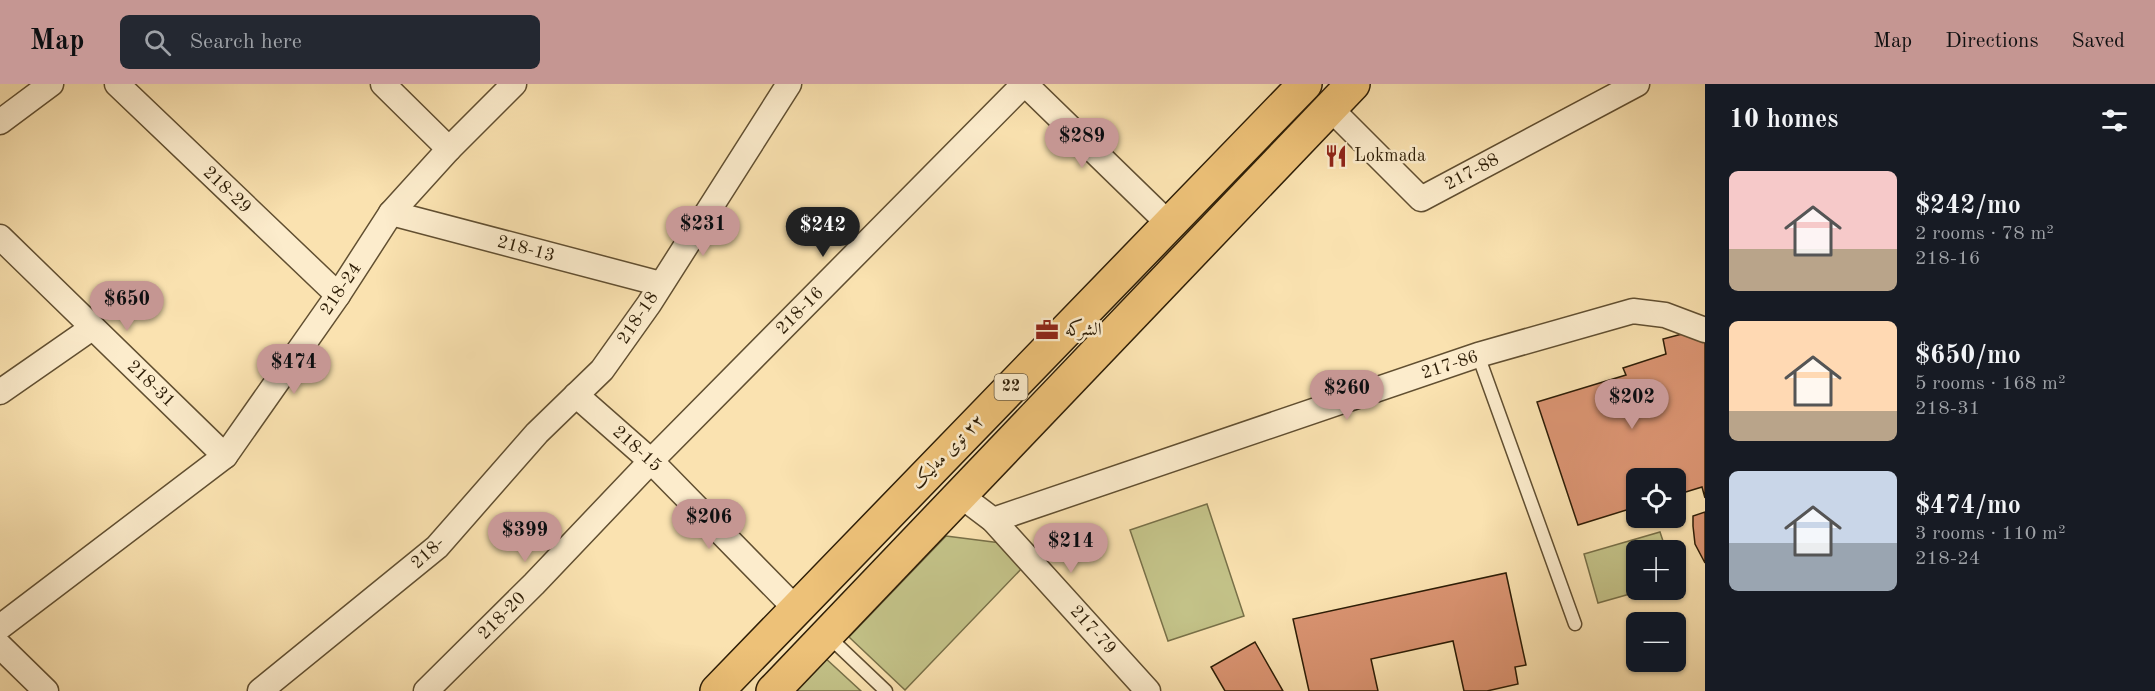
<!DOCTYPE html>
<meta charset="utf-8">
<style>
body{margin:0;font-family:"Old Standard TT",Amiri,serif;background:#242831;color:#f1f3f6;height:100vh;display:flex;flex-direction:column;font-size:22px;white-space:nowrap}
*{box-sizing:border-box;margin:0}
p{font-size:20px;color:#9ea1a6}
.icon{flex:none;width:33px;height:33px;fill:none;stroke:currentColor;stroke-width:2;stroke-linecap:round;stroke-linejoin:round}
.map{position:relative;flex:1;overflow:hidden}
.drawer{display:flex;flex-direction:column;background:#171b24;width:450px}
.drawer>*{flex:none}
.controls{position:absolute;left:1626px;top:384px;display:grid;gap:12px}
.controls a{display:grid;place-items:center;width:60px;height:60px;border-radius:9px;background:#171b24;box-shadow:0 2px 4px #0004;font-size:30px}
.price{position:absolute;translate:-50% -51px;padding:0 14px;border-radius:21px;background:#c59692;color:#111;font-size:20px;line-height:39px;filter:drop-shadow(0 2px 3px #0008)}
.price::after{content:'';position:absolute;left:50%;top:36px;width:18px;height:14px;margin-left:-9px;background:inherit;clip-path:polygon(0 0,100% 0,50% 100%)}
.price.active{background:#222;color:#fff}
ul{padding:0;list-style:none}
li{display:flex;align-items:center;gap:18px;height:150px;padding:0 24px}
li span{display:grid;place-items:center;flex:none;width:168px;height:120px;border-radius:9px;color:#555}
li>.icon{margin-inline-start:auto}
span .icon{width:72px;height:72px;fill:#fffc;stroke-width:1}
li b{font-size:26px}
h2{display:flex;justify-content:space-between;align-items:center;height:72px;padding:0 24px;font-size:26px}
header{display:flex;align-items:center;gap:36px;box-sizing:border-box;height:84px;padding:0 30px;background:#c59692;color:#111}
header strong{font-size:28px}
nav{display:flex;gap:33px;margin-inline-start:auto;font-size:21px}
.search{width:420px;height:54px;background:#242831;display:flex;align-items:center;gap:15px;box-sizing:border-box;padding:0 21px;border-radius:9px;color:#9ea1a6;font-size:22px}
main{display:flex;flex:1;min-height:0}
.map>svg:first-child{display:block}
.green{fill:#c3c288;stroke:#787048;stroke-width:1.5}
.building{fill:#da9472;stroke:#2e1e07;stroke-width:1.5}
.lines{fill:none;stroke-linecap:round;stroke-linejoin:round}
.lane-casing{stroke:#614f31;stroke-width:15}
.street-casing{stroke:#614f31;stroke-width:27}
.primary-casing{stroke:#2e1e07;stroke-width:36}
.lane{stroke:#fceccc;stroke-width:12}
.street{stroke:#fceccc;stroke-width:24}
.primary{stroke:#edc178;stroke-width:33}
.labels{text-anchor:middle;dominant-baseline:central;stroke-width:5;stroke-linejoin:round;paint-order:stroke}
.shield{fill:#fceccc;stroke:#6c5c42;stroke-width:1.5}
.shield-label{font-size:16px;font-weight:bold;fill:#2e1e07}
.poi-label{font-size:18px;fill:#2e1e07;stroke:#fceccc;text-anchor:start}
.street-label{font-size:18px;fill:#2e1e07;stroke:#fceccc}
</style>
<header>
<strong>Map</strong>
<div class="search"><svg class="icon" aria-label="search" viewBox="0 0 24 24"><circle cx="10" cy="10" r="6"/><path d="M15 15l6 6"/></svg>Search here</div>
<nav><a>Map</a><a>Directions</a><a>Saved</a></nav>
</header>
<main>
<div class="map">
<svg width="1705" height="607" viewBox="0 0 1705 607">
<rect width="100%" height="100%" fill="#fae2b0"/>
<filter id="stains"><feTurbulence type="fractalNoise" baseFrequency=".00333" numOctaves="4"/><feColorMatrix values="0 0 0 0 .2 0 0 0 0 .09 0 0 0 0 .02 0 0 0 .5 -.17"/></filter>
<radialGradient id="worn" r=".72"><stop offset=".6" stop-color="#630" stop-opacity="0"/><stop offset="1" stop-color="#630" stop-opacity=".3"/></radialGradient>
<g class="green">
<path d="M1207,420L1244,532L1168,557L1130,446Z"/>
<path d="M1660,448L1666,466H1636V506H1644L1598,519L1584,470Z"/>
<path d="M946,452L1001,459L1025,481L905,606L849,553Z"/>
<path d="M823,572L861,607H790Z"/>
</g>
<g class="building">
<path d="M1701,245L1705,260V414L1702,403L1676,411V394H1636V423L1578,441L1537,318L1626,291L1623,284L1666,270L1663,255Z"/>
<path d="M1705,428V479L1695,460L1693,442V432Z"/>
<path d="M1506,489L1526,581L1515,583L1518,600L1487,607H1464L1453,557L1371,575L1378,607H1309L1293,535Z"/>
<path d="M1255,558L1283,607H1225L1211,583Z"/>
</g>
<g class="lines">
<g class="lane-casing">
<g id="lane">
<path d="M1478,271L1575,540"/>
<path d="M828,552L886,607"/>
</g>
</g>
<g class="street-casing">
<g id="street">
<path d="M117,0L338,211"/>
<path d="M383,0L449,65"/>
<path d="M1025,0L1169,140"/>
<path d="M1330,24L1421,115L1637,0"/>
<path d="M0,38L51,0"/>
<path d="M391,129L661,200"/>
<path d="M0,153L225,372"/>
<path d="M0,308L92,244"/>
<path d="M576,311L651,377L796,525"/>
<path d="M960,411L993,436L1148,607"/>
<path d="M993,436L1478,271L1633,227L1665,231L1705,246"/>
<path d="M0,543L225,372L338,211L391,129L449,65L514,0"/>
<path d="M0,562L46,607"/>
<path d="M260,607L437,463L537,349L602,286L649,220L789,0"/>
<path d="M426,607L534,500L651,377L1024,0"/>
</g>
</g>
<g class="primary-casing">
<g id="primary">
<path d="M717,607L1305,0"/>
<path d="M773,607L1353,0"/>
</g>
</g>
<use href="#lane" class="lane"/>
<use href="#street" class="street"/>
<use href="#primary" class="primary"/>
</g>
<defs>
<g id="restaurant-bare" transform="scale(1.8)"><path d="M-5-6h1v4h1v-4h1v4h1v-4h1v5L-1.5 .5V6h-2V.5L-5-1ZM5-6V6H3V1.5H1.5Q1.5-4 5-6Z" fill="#8f2418" stroke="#fceccc" stroke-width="2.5" paint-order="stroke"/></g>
<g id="office-bare" transform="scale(1.8)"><path d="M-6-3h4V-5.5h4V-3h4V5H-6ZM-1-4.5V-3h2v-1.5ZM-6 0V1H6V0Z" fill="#8f2418" stroke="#fceccc" stroke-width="2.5" paint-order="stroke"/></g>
</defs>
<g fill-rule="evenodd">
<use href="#restaurant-bare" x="1336" y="72"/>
<use href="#office-bare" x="1047" y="246"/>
</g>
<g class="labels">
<rect class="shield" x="994.5" y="290" width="33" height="26" rx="4.5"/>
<g class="shield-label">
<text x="1011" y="303">22</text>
</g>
<g class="poi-label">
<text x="1354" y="72">Lokmada</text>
<text x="1065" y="246">الشركه</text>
</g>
<g class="street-label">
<text transform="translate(1472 88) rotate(-28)">217-88</text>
<text transform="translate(227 106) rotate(44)">218-29</text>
<text transform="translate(526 165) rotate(15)">218-13</text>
<text transform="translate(341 205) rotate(-56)">218-24</text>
<text transform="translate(800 227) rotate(-45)">218-16</text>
<text transform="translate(638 234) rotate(-56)">218-18</text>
<text transform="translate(1450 281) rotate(-18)">217-86</text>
<text transform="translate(151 300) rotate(44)">218-31</text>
<text transform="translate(637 365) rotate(42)">218-15</text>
<text transform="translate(948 368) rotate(-46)">٢٢ توی مەلیک</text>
<text transform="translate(428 469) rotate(-42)">218-</text>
<text transform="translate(502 532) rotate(-45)">218-20</text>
<text transform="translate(1093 546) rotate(48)">217-79</text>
</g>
</g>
<rect width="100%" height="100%" filter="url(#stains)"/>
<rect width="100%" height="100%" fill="url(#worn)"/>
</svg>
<div class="controls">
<a><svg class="icon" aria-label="locate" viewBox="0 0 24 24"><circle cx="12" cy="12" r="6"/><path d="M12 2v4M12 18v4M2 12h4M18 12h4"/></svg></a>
<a>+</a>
<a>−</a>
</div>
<b class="price" style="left:1082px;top:85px">$289</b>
<b class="price" style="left:703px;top:173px">$231</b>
<b class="price active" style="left:823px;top:174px">$242</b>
<b class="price" style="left:127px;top:248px">$650</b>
<b class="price" style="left:294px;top:311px">$474</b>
<b class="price" style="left:1347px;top:337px">$260</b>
<b class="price" style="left:1632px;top:346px">$202</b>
<b class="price" style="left:709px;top:466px">$206</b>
<b class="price" style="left:525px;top:479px">$399</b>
<b class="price" style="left:1071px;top:490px">$214</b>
</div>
<section class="drawer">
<h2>10 homes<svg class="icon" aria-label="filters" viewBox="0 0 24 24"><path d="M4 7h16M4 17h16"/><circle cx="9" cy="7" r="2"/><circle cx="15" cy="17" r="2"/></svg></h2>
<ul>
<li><span style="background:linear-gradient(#f6c9c9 65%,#b9a48a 0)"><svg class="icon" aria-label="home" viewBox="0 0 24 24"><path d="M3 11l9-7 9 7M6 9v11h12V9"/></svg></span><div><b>$242/mo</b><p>2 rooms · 78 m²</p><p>218-16</p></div></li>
<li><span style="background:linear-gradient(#ffd9b3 75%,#b9a48a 0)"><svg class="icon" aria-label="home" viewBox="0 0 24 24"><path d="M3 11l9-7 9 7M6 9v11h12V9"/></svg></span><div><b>$650/mo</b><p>5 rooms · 168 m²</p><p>218-31</p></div></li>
<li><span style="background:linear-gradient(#c9d6e8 60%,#9aa5b1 0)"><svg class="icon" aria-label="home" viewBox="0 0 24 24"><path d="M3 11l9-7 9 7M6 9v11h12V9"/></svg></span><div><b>$474/mo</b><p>3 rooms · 110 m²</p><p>218-24</p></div></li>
</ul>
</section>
</main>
